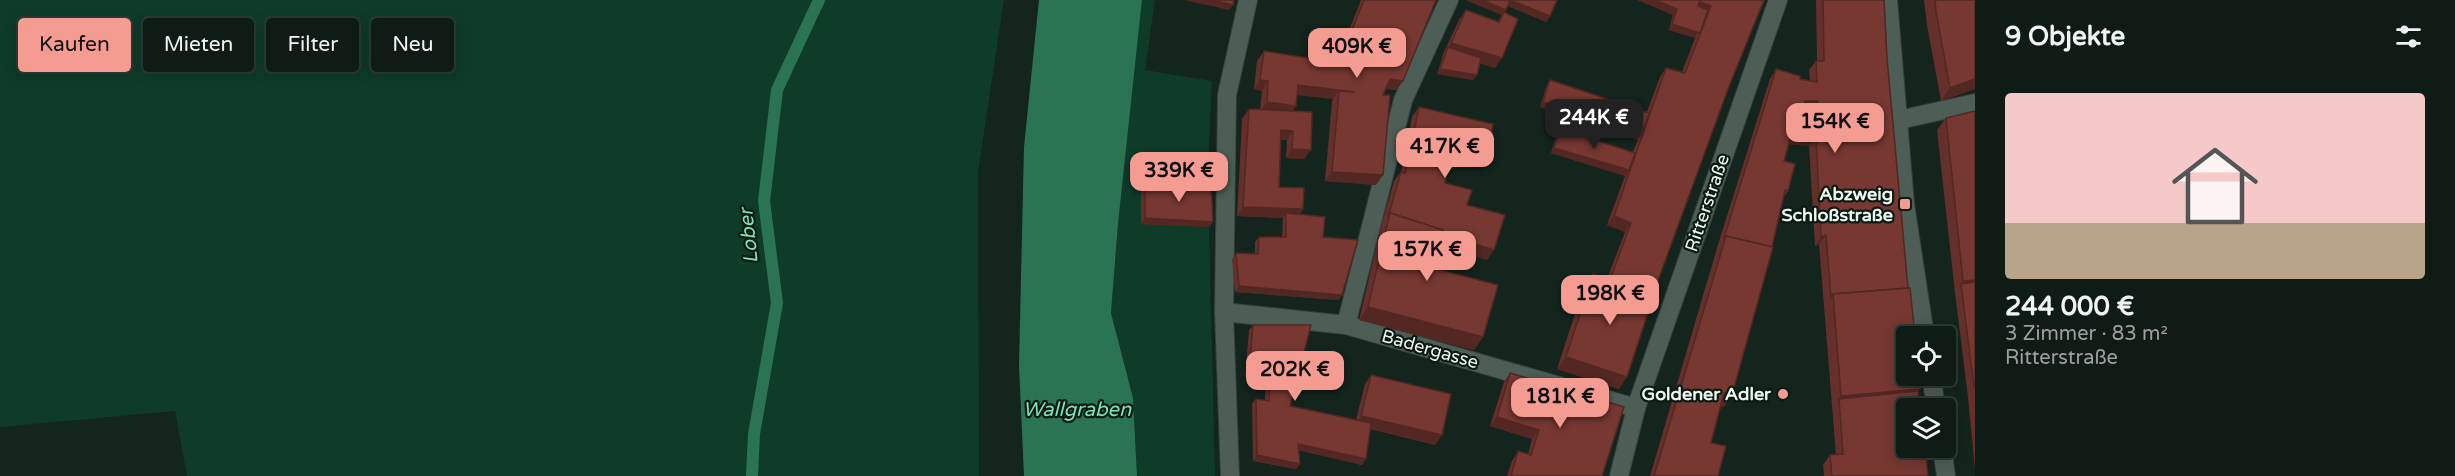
<!DOCTYPE html>
<html lang="de">
<meta charset="utf-8">
<style>
body{margin:0;font-family:"Varela Round",sans-serif;background:#18251f;color:#f1f3f6;height:100vh;display:flex;flex-direction:column;font-size:22px;white-space:nowrap}
*{box-sizing:border-box;margin:0}
p{font-size:20px;color:#9ba1a1}
.icon{flex:none;width:33px;height:33px;fill:none;stroke:currentColor;stroke-width:2;stroke-linecap:round;stroke-linejoin:round}
.map{position:relative;flex:1;overflow:hidden}
.drawer{display:flex;flex-direction:column;background:#0f1c16;width:480px}
.drawer>*{flex:none}
.top-card{position:absolute;left:18px;top:18px;width:570px;height:54px;display:flex;gap:12px}
.tools{position:absolute;left:1896px;top:326px;display:grid;gap:12px}
.tools a{display:grid;place-items:center;width:60px;height:60px;border-radius:6px;background:#0f1c16;box-shadow:0 3px 15px #0003,0 0 0 2px #2f3a35;font-size:30px}
.price{position:absolute;translate:-50% -51px;padding:0 14px;border-radius:12px;background:#f59c92;color:#111;font-size:20px;line-height:39px;filter:drop-shadow(0 2px 3px #0008)}
.price::after{content:'';position:absolute;left:50%;top:36px;width:18px;height:14px;margin-left:-9px;background:inherit;clip-path:polygon(0 0,100% 0,50% 100%)}
.price.selected{background:#222;color:#fff}
ul{padding:0;list-style:none}
li{display:grid;align-content:center;gap:12px;height:318px;padding:0 30px}
li+li{border-top:2px solid #2f3a35}
li span{display:grid;place-items:center;height:186px;border-radius:6px;color:#555}
li>.icon{margin-inline-start:auto}
span .icon{width:108px;height:108px;fill:#fffc;stroke-width:1}
li b{font-size:26px}
h2{display:flex;justify-content:space-between;align-items:center;height:72px;padding:0 30px;font-size:26px}
.pill{padding:0 21px;border-radius:6px;background:#0f1c16;box-shadow:0 3px 15px #0003,0 0 0 2px #2f3a35;font-size:21px;line-height:54px}
.pill.selected{background:#f59c92;color:#111}
main{display:flex;flex:1;min-height:0}
.map>svg:first-child{display:block}
.green{fill:#0f3b29}
.water{fill:#2a7454}
.lines{fill:none;stroke-linecap:round;stroke-linejoin:round}
.stream{stroke:#2a7454;stroke-width:12}
.minor-casing{stroke:#35413b;stroke-width:20}
.minor{stroke:#4c5e55;stroke-width:18}
.wall{fill:#65302a;fill-rule:evenodd}
.shaded-wall{fill:#532722}
.building{fill:#763831;stroke:#532722;stroke-width:1.5;fill-rule:evenodd}
.poi-dot{fill:#f59c92;stroke:#0b1b13;stroke-width:2}
.labels{text-anchor:middle;dominant-baseline:central;stroke-width:4.5;stroke-linejoin:round;paint-order:stroke}
.poi-label{font-size:18px;font-weight:bold;fill:#edf8f2;stroke:#0b1b13;text-anchor:end}
.street-label{font-size:18px;fill:#edf8f2;stroke:#0b1b13}
.water-label{font-size:20px;font-style:italic;fill:#7de4b4;stroke:#0b1b13}
</style>
<main>
<div class="map">
<svg width="1975" height="476" viewBox="0 0 1975 476">
<rect width="100%" height="100%" fill="#14251d"/>
<g class="green">
<path d="M0,0H1004L978,172L979,476H187L175,411L0,427Z"/>
<path d="M1142,0H1155L1145,70L1212,81L1207,192H1141V223L1209,227L1215,476H1137L1133,398L1111,313L1118,224Z"/>
</g>
<path class="water" d="M1039,0H1142L1118,224L1111,313L1133,398L1137,476H1024L1019,365L1024,147Z"/>
<g class="lines">
<path class="stream" d="M752,476L754,434L777,303L764,201L777,90L819,0"/>
<g class="minor-casing">
<g id="minor">
<path d="M1449,0L1403,100L1346,325L1636,408"/>
<path d="M1888,0L1905,204L1925,336"/>
<path d="M1899,120L1975,103"/>
<path d="M1224,312L1346,325"/>
<path d="M1931,375L1936,408"/>
<path d="M1942,447L1946,476"/>
<path d="M1230,476L1224,312L1227,95L1248,0"/>
<path d="M1619,476L1636,408L1778,0"/>
</g>
</g>
<use href="#minor" class="minor"/>
</g>
<g class="wall">
<path d="M1361,0H1436L1403,81L1396,90L1386,89L1383,95L1376,185L1325,181L1332,101L1333,99L1297,95L1296,106L1292,111L1304,159L1286,158L1287,140H1281L1279,187L1303,209L1300,214L1323,237L1342,295L1338,300L1235,292L1232,259L1236,253L1255,254V242L1259,237H1282L1283,218L1237,216L1242,119L1249,109L1260,110L1262,91L1254,89L1257,61L1264,51L1336,63Z"/>
<path d="M1466,0H1557L1550,16L1546,22L1508,6L1504,13L1495,68L1480,63L1473,80L1437,74L1444,52L1459,20L1466,10L1497,22L1502,15Z"/>
<path d="M1638,0H1764L1728,89L1619,389L1557,369L1584,286L1593,274L1607,279L1625,232L1607,225L1625,176L1551,153L1557,134L1561,129L1633,152L1638,140L1540,107L1547,85L1550,80L1647,112L1660,77L1666,68L1682,72L1695,38L1669,30L1673,15Z"/>
<path d="M1816,0H1884L1887,58L1908,288L1920,389L1918,391L1928,476H1824L1823,465L1830,455H1836L1819,244L1815,246L1809,146L1788,144L1784,161L1788,191L1784,197L1732,395L1724,407L1720,406L1711,443L1718,476H1650L1717,248L1770,79L1776,69L1800,79L1810,81L1809,70L1816,61H1817ZM1811,110L1812,116L1801,115L1802,111Z"/>
<path d="M1924,0H1975V89L1941,101L1927,25Z"/>
<path d="M1419,107L1481,167L1448,162L1445,183L1467,205L1487,260L1439,245L1433,268L1483,337L1474,350L1359,320L1381,227L1394,181L1401,172L1412,117Z"/>
<path d="M1975,111V469L1968,397L1955,293L1937,130L1946,118Z"/>
<path d="M1145,187L1213,222L1209,227L1141,224V192Z"/>
<path d="M1253,325L1290,406L1356,420L1365,384L1371,375L1435,445L1370,429L1362,465L1298,450L1300,464L1296,469L1253,461L1252,404L1256,399L1265,401L1266,381L1245,377L1249,330Z"/>
<path d="M1510,373L1602,476H1507L1512,461L1518,451L1528,454L1532,439L1490,426L1504,382Z"/>
</g>
<g class="shaded-wall">
<path d="M1184,0H1212L1233,5L1229,10Z"/>
<path d="M1466,0H1482L1506,10L1502,15L1504,12L1502,15Z"/>
<path d="M1510,0L1550,16L1546,22L1506,5Z"/>
<path d="M1638,0H1655L1677,9L1673,15Z"/>
<path d="M1700,2L1711,6L1704,15L1694,11Z"/>
<path d="M1672,24L1698,32L1695,38L1669,30Z"/>
<path d="M1451,43L1502,58L1495,68L1446,53Z"/>
<path d="M1440,69L1477,75L1473,80L1437,74Z"/>
<path d="M1390,79L1403,81L1396,90L1383,88Z"/>
<path d="M1975,79V89L1941,101L1950,88Z"/>
<path d="M1260,80L1268,81L1262,91L1254,89Z"/>
<path d="M1298,85L1355,92L1339,91L1333,99L1291,94Z"/>
<path d="M1805,101H1818L1811,110L1798,111Z"/>
<path d="M1267,102L1296,106L1289,116L1260,111Z"/>
<path d="M1543,102L1640,134L1638,140L1540,107Z"/>
<path d="M1281,130L1293,131L1287,140H1274Z"/>
<path d="M1791,135L1816,137L1809,146L1784,144Z"/>
<path d="M1554,148L1629,170L1626,176L1551,153Z"/>
<path d="M1292,149L1311,150L1304,159L1286,158Z"/>
<path d="M1450,152L1488,157L1481,167L1443,161Z"/>
<path d="M1332,172L1383,175L1376,185L1325,181Z"/>
<path d="M1243,207L1303,209L1296,219L1286,213L1283,218L1237,216Z"/>
<path d="M1614,216L1631,223L1625,232L1607,225Z"/>
<path d="M1145,218L1213,222L1209,227L1141,224Z"/>
<path d="M1389,218L1494,250L1487,260L1387,228Z"/>
<path d="M1826,235L1819,244L1815,246L1821,237Z"/>
<path d="M1975,280V291L1961,284L1963,281Z"/>
<path d="M1239,286L1342,295L1338,300L1235,292Z"/>
<path d="M1368,307L1483,337L1474,350L1359,320Z"/>
<path d="M1566,357L1627,377L1619,389L1557,369Z"/>
<path d="M1249,372L1270,376L1266,381L1245,377Z"/>
<path d="M1920,389L1912,401L1839,399L1841,396Z"/>
<path d="M1724,393L1732,395L1724,407L1715,405Z"/>
<path d="M1361,416L1442,435L1435,445L1355,425Z"/>
<path d="M1497,417L1539,430L1532,439L1490,426Z"/>
<path d="M1298,444L1366,459L1362,465L1294,449Z"/>
<path d="M1257,455L1300,464L1296,469L1253,461Z"/>
</g>
<g class="building">
<path d="M1212,0H1234L1233,5Z"/>
<path d="M1364,0H1436L1403,81L1390,79L1383,95H1390L1383,175L1332,172L1339,91L1355,92L1298,85L1296,106L1267,102L1268,81L1260,80L1264,51L1339,63Z"/>
<path d="M1482,0H1510L1506,10Z"/>
<path d="M1510,0H1557L1550,16Z"/>
<path d="M1655,0H1700L1698,6L1708,10L1700,33L1672,24L1677,9Z"/>
<path d="M1701,0H1764L1728,89L1653,294L1610,280L1631,223L1614,216L1666,68L1685,73L1711,6L1700,2Z"/>
<path d="M1823,0H1884L1887,58L1908,288L1833,294L1831,297L1826,235L1821,237L1816,137L1791,135L1784,161L1795,164L1788,191L1785,190L1772,247L1726,236L1724,238L1776,69L1800,76V79L1817,82L1816,61H1824ZM1805,101H1818L1819,117L1801,115Z"/>
<path d="M1935,0H1975V79L1950,88L1936,12Z"/>
<path d="M1466,10L1499,22L1504,12L1518,19L1502,58L1451,43Z"/>
<path d="M1448,47L1481,58L1477,75L1440,69Z"/>
<path d="M1550,80L1649,113L1642,135L1543,102Z"/>
<path d="M1419,107L1493,124L1488,157L1450,152L1445,183L1472,190L1467,205L1505,215L1494,250L1442,234L1443,230L1390,213L1388,217L1401,172L1405,173Z"/>
<path d="M1249,109L1312,112L1311,150L1292,149L1293,131L1281,130L1279,187L1304,188L1303,209L1243,207Z"/>
<path d="M1975,111V280L1963,281L1946,118Z"/>
<path d="M1561,129L1635,153L1629,170L1554,148Z"/>
<path d="M1211,186L1213,222L1145,218V187Z"/>
<path d="M1286,213L1325,217L1323,237L1358,240L1342,295L1239,286L1236,253L1258,254L1259,237H1286Z"/>
<path d="M1390,213L1443,230L1433,268L1498,285L1483,337L1368,307Z"/>
<path d="M1726,236L1773,247L1732,395L1724,393L1711,443L1726,446L1718,476H1654Z"/>
<path d="M1593,274L1654,294L1627,377L1566,357Z"/>
<path d="M1975,282V387H1974L1961,284Z"/>
<path d="M1910,288L1915,336H1906V375H1919L1920,389L1841,396L1833,294Z"/>
<path d="M1253,325H1311L1290,406L1371,423L1366,459L1298,444L1300,464L1257,455L1256,399L1269,401L1270,376L1249,372Z"/>
<path d="M1510,373L1624,407L1602,476H1511L1518,451L1531,455L1539,430L1497,417Z"/>
<path d="M1371,375L1451,394L1442,435L1361,416Z"/>
<path d="M1918,391L1920,408H1906V447H1925L1928,476H1832L1830,455L1843,454L1839,399Z"/>
</g>
<g class="poi-dot">
<rect x="1899" y="198" width="12" height="12" rx="3"/>
<circle cx="1783" cy="394" r="6"/>
</g>
<g class="labels">
<g class="poi-label">
<text x="1893" y="194">Abzweig<tspan x="1893" dy="21">Schloßstraße</tspan></text>
<text x="1771" y="394">Goldener Adler</text>
</g>
<g class="street-label">
<text transform="translate(1707 203) rotate(-71)">Ritterstraße</text>
<text transform="translate(1430 349) rotate(16)">Badergasse</text>
</g>
<g class="water-label">
<text transform="translate(749 236) rotate(-96)">Lober</text>
<text x="1077" y="410">Wallgraben</text>
</g>
</g>
</svg>
<div class="tools">
<a><svg class="icon" aria-label="locate" viewBox="0 0 24 24"><circle cx="12" cy="12" r="6"/><path d="M12 2v4M12 18v4M2 12h4M18 12h4"/></svg></a>
<a><svg class="icon" aria-label="layers" viewBox="0 0 24 24"><path d="M12 4l9 5-9 5-9-5zM3 14l9 5 9-5"/></svg></a>
</div>
<b class="price" style="left:1357px;top:79px">409K €</b>
<b class="price selected" style="left:1594px;top:150px">244K €</b>
<b class="price" style="left:1835px;top:154px">154K €</b>
<b class="price" style="left:1445px;top:179px">417K €</b>
<b class="price" style="left:1179px;top:203px">339K €</b>
<b class="price" style="left:1427px;top:282px">157K €</b>
<b class="price" style="left:1610px;top:326px">198K €</b>
<b class="price" style="left:1295px;top:402px">202K €</b>
<b class="price" style="left:1560px;top:429px">181K €</b>
<div class="top-card">
<a class="pill selected">Kaufen</a>
<a class="pill">Mieten</a>
<a class="pill">Filter</a>
<a class="pill">Neu</a>
</div>
</div>
<section class="drawer">
<h2>9 Objekte<svg class="icon" aria-label="filters" viewBox="0 0 24 24"><path d="M4 7h16M4 17h16"/><circle cx="9" cy="7" r="2"/><circle cx="15" cy="17" r="2"/></svg></h2>
<ul>
<li><span style="background:linear-gradient(#f6c9c9 70%,#b9a48a 0)"><svg class="icon" aria-label="home" viewBox="0 0 24 24"><path d="M3 11l9-7 9 7M6 9v11h12V9"/></svg></span><div><b>244 000 €</b><p>3 Zimmer · 83 m²</p><p>Ritterstraße</p></div></li>
</ul>
</section>
</main>
